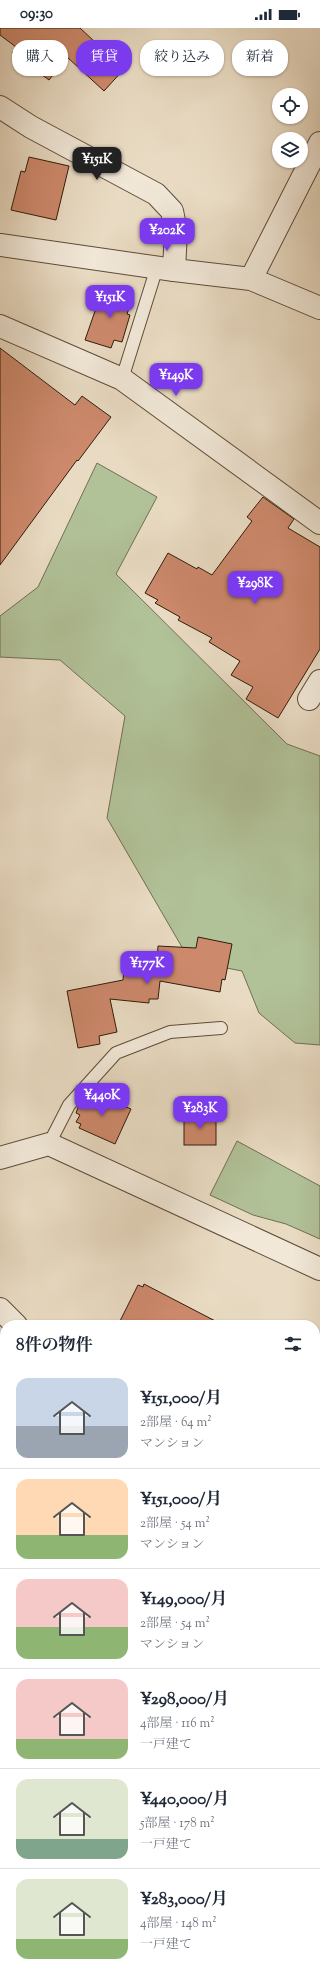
<!DOCTYPE html>
<html lang="ja">
<meta charset="utf-8">
<style>
body{margin:0;font-family:"Sorts Mill Goudy","Noto Serif JP",serif;background:#f6f6f7;color:#1f2937;height:100vh;display:flex;flex-direction:column;font-size:15px;white-space:nowrap}
*{box-sizing:border-box;margin:0}
p{font-size:13px;color:#747a83}
.icon{flex:none;width:22px;height:22px;fill:none;stroke:currentColor;stroke-width:2;stroke-linecap:round;stroke-linejoin:round}
.map{position:relative;flex:1;overflow:hidden}
.details{position:absolute;left:0px;top:1292px;width:320px;height:656px;display:flex;flex-direction:column;background:#fff;border-radius:16px 16px 0 0;box-shadow:0 1px 3px #0004}
.details>*{flex:none}
.top-card{position:absolute;left:12px;top:12px;width:296px;height:36px;display:flex;gap:8px}
.tools{position:absolute;left:272px;top:60px;display:grid;gap:8px}
.tools a{display:grid;place-items:center;width:36px;height:36px;border-radius:50%;background:#fff;box-shadow:0 1px 3px #0004;font-size:20px}
.price{position:absolute;translate:-50% -34px;padding:0 9px;border-radius:8px;background:#7c3aed;color:#fff;font-size:13px;line-height:26px;filter:drop-shadow(0 1px 2px #0008)}
.price::after{content:'';position:absolute;left:50%;top:24px;width:12px;height:9px;margin-left:-6px;background:inherit;clip-path:polygon(0 0,100% 0,50% 100%)}
.price.current{background:#222;color:#fff}
ul{padding:0;list-style:none}
li{display:flex;align-items:center;gap:12px;height:100px;padding:0 16px}
li+li{border-top:1px solid #e0e1e3}
li span{display:grid;place-items:center;flex:none;width:112px;height:80px;border-radius:12px;color:#555}
li>.icon{margin-inline-start:auto}
span .icon{width:48px;height:48px;fill:#fffc;stroke-width:1}
li b{font-size:17px}
h2{display:flex;justify-content:space-between;align-items:center;height:48px;padding:0 16px;font-size:17px}
.chip{padding:0 14px;border-radius:16px;background:#fff;box-shadow:0 1px 3px #0004;font-size:14px;line-height:36px}
.chip.current{background:#7c3aed;color:#fff}
.status{display:flex;justify-content:space-between;align-items:center;height:28px;padding:0 20px;background:#fff;direction:ltr}
.status svg{height:11px;fill:currentColor}
.map>svg:first-child{display:block}
.green{fill:#b1c198;stroke:#706f52}
.building{fill:#cd896c;stroke:#301d0b}
.lines{fill:none;stroke-linecap:round;stroke-linejoin:round}
.service-casing{stroke:#5e4c39;stroke-width:14}
.minor-casing{stroke:#5e4c39;stroke-width:24}
.tertiary-casing{stroke:#5e4c39;stroke-width:24}
.service{stroke:#f1e8d8;stroke-width:12}
.minor{stroke:#f1e8d8;stroke-width:22}
.tertiary{stroke:#f1e8d8;stroke-width:22}
</style>
<div class="status"><b>09:30</b><svg viewBox="0 0 49 12"><path d="M0 12V9h3v3zM5 12V6h3v6zM10 12V3h3v9zM15 12V0h3v12zM26 1h20v11H26zM47 4h2v5h-2z"/></svg></div>
<div class="map">
<svg width="320" height="1948" viewBox="0 0 320 1948">
<rect width="100%" height="100%" fill="#e9dbc3"/>
<filter id="stains"><feTurbulence type="fractalNoise" baseFrequency=".005" numOctaves="4"/><feColorMatrix values="0 0 0 0 .2 0 0 0 0 .09 0 0 0 0 .02 0 0 0 .5 -.17"/></filter>
<radialGradient id="worn" r=".72"><stop offset=".6" stop-color="#630" stop-opacity="0"/><stop offset="1" stop-color="#630" stop-opacity=".3"/></radialGradient>
<g class="green">
<path d="M97,435L157,469L116,546L287,716L320,728V1017L295,1015L259,985L242,943L190,933L107,790L125,688L60,632L0,629V588L38,559Z"/>
<path d="M237,1113L320,1158V1211L286,1196L253,1187L210,1167Z"/>
<path d="M315,1665L320,1669V1824L315,1823Z"/>
</g>
<g class="building">
<path d="M0,0H80L124,41L104,63L67,29L49,52L12,25L16,19L0,7Z"/>
<path d="M29,129L69,138L56,192L11,182L21,143L25,144Z"/>
<path d="M103,260L133,269L127,286L130,287L122,314L114,312L111,320L85,312Z"/>
<path d="M0,320L75,377L82,368L111,389L78,433L77,432L0,537Z"/>
<path d="M263,469L294,491L288,500L320,519V621L278,690L246,671L253,659L231,647L240,633L209,614L212,610L178,592L180,589L155,575L158,572L145,565L168,525L197,541L198,539L212,547L252,493L247,489Z"/>
<path d="M198,909L232,916L225,952L222,951L220,964L160,953L158,971H149V975L110,971L117,1004L99,1008L100,1016L78,1020L67,963L123,952L125,931L157,934L158,918L196,920Z"/>
<path d="M91,1064L131,1081L115,1116L79,1100L81,1096L76,1094L80,1087L76,1085L79,1077Z"/>
<rect x="184" y="1086" width="32" height="31"/>
<path d="M144,1256L223,1297H118L138,1257L143,1259Z"/>
</g>
<g class="lines">
<g class="service-casing">
<g id="service">
<path d="M122,351L157,239"/>
<path d="M49,1116L69,1077L116,1025L170,1004L221,1000"/>
</g>
</g>
<g class="minor-casing">
<g id="minor">
<path d="M0,79L31,99L156,166L172,183L176,203L174,242"/>
<path d="M251,251L320,115"/>
<path d="M0,298L122,351L320,495"/>
<path d="M309,671L320,653"/>
<path d="M0,1130L49,1116L320,1241"/>
<path d="M0,1281L16,1297"/>
<path d="M315,1396L320,1397"/>
<path d="M0,1426L5,1412"/>
<path d="M0,1688L5,1696"/>
<path d="M253,1943L258,1948"/>
</g>
</g>
<g class="tertiary-casing">
<path id="tertiary" d="M0,217L174,242L251,251L320,280"/>
</g>
<use href="#service" class="service"/>
<use href="#minor" class="minor"/>
<use href="#tertiary" class="tertiary"/>
</g>
<rect width="100%" height="100%" filter="url(#stains)"/>
<rect width="100%" height="100%" fill="url(#worn)"/>
</svg>
<div class="tools">
<a><svg class="icon" aria-label="locate" viewBox="0 0 24 24"><circle cx="12" cy="12" r="6"/><path d="M12 2v4M12 18v4M2 12h4M18 12h4"/></svg></a>
<a><svg class="icon" aria-label="layers" viewBox="0 0 24 24"><path d="M12 4l9 5-9 5-9-5zM3 14l9 5 9-5"/></svg></a>
</div>
<b class="price current" style="left:97px;top:153px">¥151K</b>
<b class="price" style="left:167px;top:224px">¥202K</b>
<b class="price" style="left:110px;top:291px">¥151K</b>
<b class="price" style="left:176px;top:369px">¥149K</b>
<b class="price" style="left:255px;top:577px">¥298K</b>
<b class="price" style="left:147px;top:957px">¥177K</b>
<b class="price" style="left:102px;top:1089px">¥440K</b>
<b class="price" style="left:200px;top:1102px">¥283K</b>
<div class="top-card">
<a class="chip">購入</a>
<a class="chip current">賃貸</a>
<a class="chip">絞り込み</a>
<a class="chip">新着</a>
</div>
<section class="details">
<h2>8件の物件<svg class="icon" aria-label="filters" viewBox="0 0 24 24"><path d="M4 7h16M4 17h16"/><circle cx="9" cy="7" r="2"/><circle cx="15" cy="17" r="2"/></svg></h2>
<ul>
<li><span style="background:linear-gradient(#c9d6e8 60%,#9aa5b1 0)"><svg class="icon" aria-label="home" viewBox="0 0 24 24"><path d="M3 11l9-7 9 7M6 9v11h12V9"/></svg></span><div><b>¥151,000/月</b><p>2部屋 · 64 m²</p><p>マンション</p></div></li>
<li><span style="background:linear-gradient(#ffd9b3 70%,#8fb573 0)"><svg class="icon" aria-label="home" viewBox="0 0 24 24"><path d="M3 11l9-7 9 7M6 9v11h12V9"/></svg></span><div><b>¥151,000/月</b><p>2部屋 · 54 m²</p><p>マンション</p></div></li>
<li><span style="background:linear-gradient(#f6c9c9 60%,#8fb573 0)"><svg class="icon" aria-label="home" viewBox="0 0 24 24"><path d="M3 11l9-7 9 7M6 9v11h12V9"/></svg></span><div><b>¥149,000/月</b><p>2部屋 · 54 m²</p><p>マンション</p></div></li>
<li><span style="background:linear-gradient(#f6c9c9 75%,#8fb573 0)"><svg class="icon" aria-label="home" viewBox="0 0 24 24"><path d="M3 11l9-7 9 7M6 9v11h12V9"/></svg></span><div><b>¥298,000/月</b><p>4部屋 · 116 m²</p><p>一戸建て</p></div></li>
<li><span style="background:linear-gradient(#dfe7d0 75%,#7fa58c 0)"><svg class="icon" aria-label="home" viewBox="0 0 24 24"><path d="M3 11l9-7 9 7M6 9v11h12V9"/></svg></span><div><b>¥440,000/月</b><p>5部屋 · 178 m²</p><p>一戸建て</p></div></li>
<li><span style="background:linear-gradient(#dfe7d0 75%,#8fb573 0)"><svg class="icon" aria-label="home" viewBox="0 0 24 24"><path d="M3 11l9-7 9 7M6 9v11h12V9"/></svg></span><div><b>¥283,000/月</b><p>4部屋 · 148 m²</p><p>一戸建て</p></div></li>
</ul>
</section>
</div>
